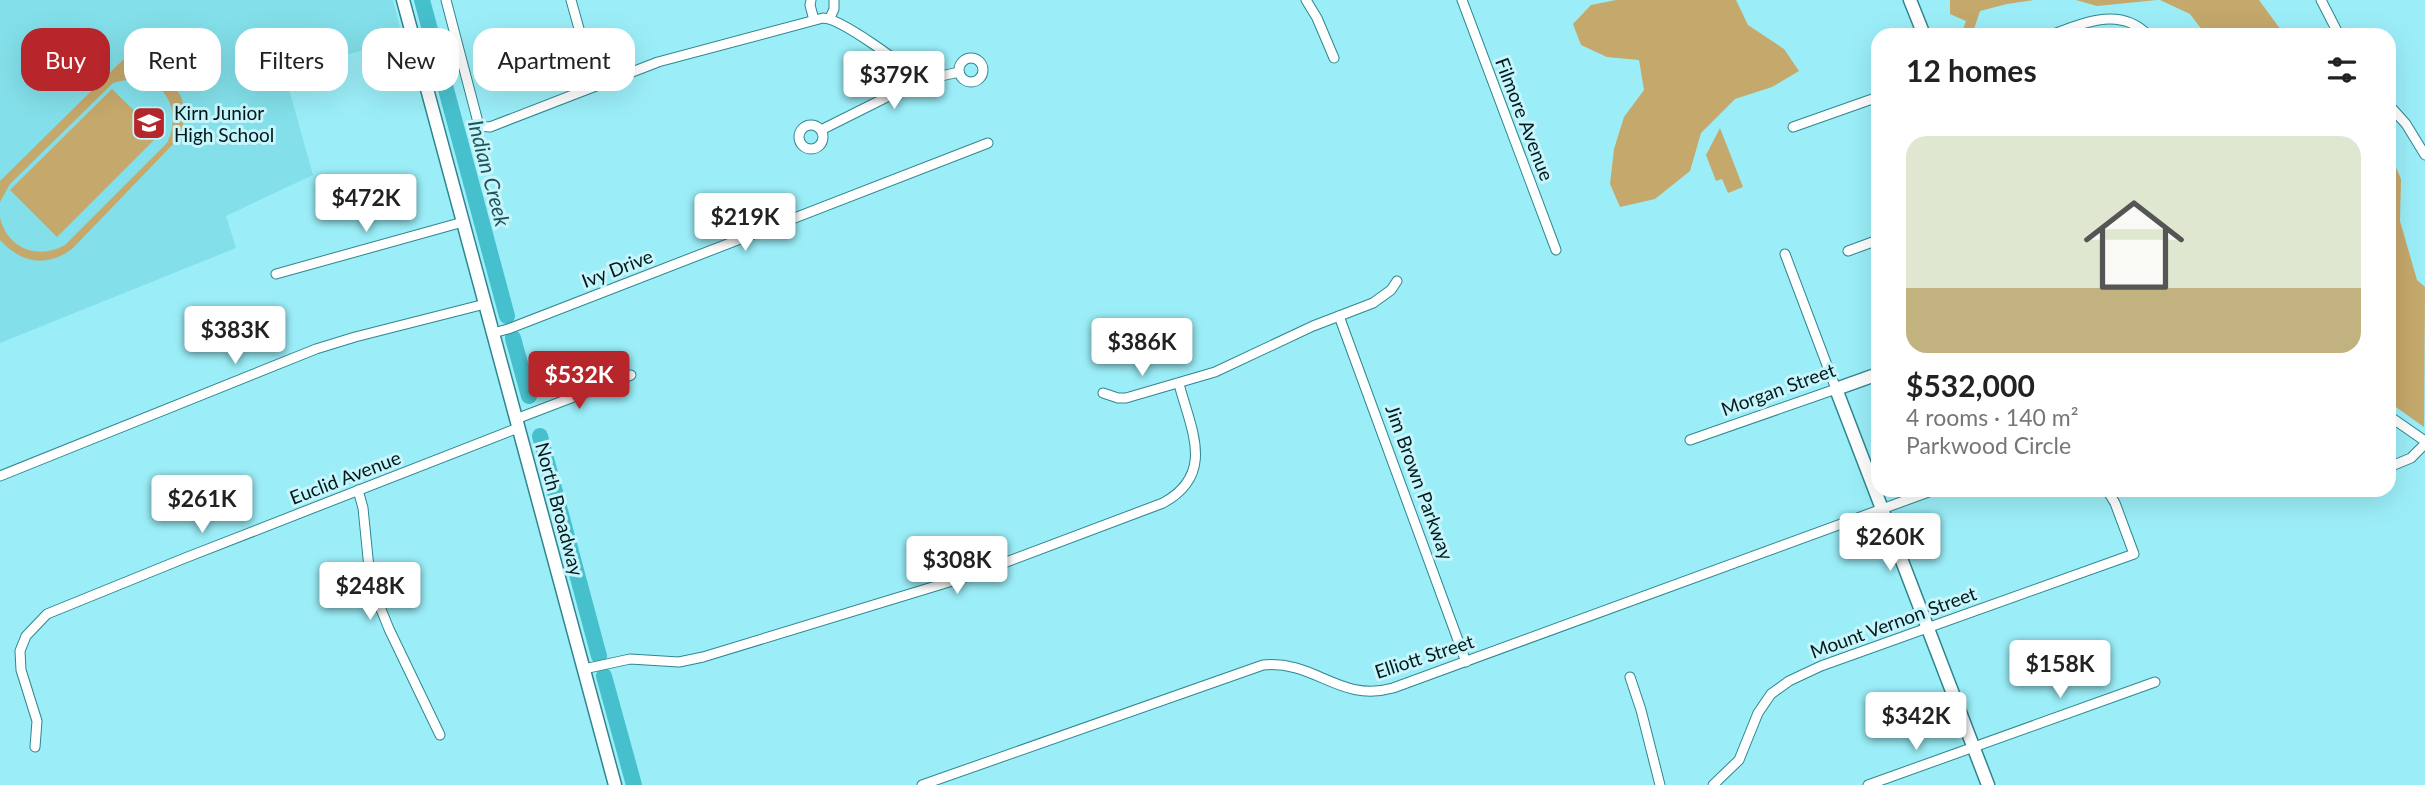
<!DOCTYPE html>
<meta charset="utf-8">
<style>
body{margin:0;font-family:Lato,sans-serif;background:#f6f6f6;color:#222;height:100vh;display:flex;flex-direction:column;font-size:26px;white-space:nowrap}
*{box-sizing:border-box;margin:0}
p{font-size:23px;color:#767676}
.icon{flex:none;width:38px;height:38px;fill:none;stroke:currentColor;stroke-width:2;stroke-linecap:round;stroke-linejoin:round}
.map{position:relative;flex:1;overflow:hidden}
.side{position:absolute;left:1871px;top:28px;width:525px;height:469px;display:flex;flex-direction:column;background:#fff;border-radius:21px;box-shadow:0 7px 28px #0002}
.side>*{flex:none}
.banner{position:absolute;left:21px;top:28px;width:665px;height:63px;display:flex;gap:14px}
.price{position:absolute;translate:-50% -60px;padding:0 16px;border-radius:7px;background:#fff;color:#222;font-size:23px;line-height:46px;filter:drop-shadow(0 2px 4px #0008)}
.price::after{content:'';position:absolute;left:50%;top:42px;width:21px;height:16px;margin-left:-10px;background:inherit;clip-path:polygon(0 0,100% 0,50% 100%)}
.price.on{background:#b6262a;color:#fff}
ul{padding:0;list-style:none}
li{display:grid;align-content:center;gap:14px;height:371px;padding:0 35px}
li span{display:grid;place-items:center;height:217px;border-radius:21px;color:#555}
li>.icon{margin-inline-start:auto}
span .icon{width:126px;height:126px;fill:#fffc;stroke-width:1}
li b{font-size:30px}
h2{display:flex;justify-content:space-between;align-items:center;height:84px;padding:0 35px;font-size:30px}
.tag{padding:0 24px;border-radius:21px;background:#fff;box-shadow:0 7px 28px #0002;font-size:24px;line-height:63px}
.tag.on{background:#b6262a;color:#fff}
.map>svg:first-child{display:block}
.built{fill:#83e0ea}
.green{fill:#c5a86b}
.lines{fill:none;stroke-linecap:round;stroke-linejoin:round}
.river{stroke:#47c0cd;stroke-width:16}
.street-casing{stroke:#2f868f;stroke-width:11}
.secondary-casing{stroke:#2f868f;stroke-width:15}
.street{stroke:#fff;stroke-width:9}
.secondary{stroke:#fff;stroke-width:12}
.labels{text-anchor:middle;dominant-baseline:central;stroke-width:6;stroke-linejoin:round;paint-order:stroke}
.poi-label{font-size:19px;fill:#00191c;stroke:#c6f5fb;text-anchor:start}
.street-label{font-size:19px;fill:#00191c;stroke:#c6f5fb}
.water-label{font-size:21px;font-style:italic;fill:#205358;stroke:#c6f5fb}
</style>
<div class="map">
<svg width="2425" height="785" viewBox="0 0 2425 785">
<rect width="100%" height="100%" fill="#9beef8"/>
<path class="built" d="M0,0H393L403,40L284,71L313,175L226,216L236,248L0,343Z"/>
<g class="green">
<path d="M1616,0H1736L1748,25L1784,49L1799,71L1772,87L1735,99L1701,133L1690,171L1655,199L1620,207L1610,184L1614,149L1624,117L1644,90L1639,60L1607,57L1581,45L1573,24L1591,5Z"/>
<path d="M1950,0H2034L2007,4L1980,11L1972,35H1961L1966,21L1950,14Z"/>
<path d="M2076,0H2157L2097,6Z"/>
<path d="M2160,0H2259L2281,30L2299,35H2206L2190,14Z"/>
<path d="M140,43L146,48L126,70C168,69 198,96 178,139L72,249C46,268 21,263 0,240V218C8,249 38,260 65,245L167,143C186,102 156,68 113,83L10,184L0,202V181Z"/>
<path d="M112,89L159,135L57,237L10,190Z"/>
<path d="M1720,128L1743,187L1728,193L1722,179L1716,181L1706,155Z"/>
<path d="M2389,151L2401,179L2400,221L2417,280L2425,287L2424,427L2389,402Z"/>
</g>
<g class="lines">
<g class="river">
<path d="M422,0L507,316"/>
<path d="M513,338L529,396"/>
<path d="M540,436L599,656"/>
<path d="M604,676L634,785"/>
</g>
<g class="street-casing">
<g id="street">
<path d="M446,0L479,126L490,127L658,62L823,18C840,18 907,66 919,81"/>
<path d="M571,0L595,86"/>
<path d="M811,0L810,5L814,20"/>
<path d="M1306,0L1317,18L1334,58"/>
<path d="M1462,0L1556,250"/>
<path d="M2321,0L2339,35"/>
<path d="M830,18L834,9V0"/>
<path d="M2051,35C2083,23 2120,6 2148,35"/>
<circle cx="971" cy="70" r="12"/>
<path d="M2389,105L2406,124L2425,155"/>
<circle cx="811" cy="137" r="12"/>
<path d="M1793,127L1878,97"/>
<path d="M821,130L919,81L959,72"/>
<path d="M1848,251L1878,240"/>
<path d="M276,274L463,222"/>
<path d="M1339,316L1466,662"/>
<path d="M493,333L508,329L988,143"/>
<path d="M1103,393L1118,398H1126L1215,372L1313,326L1373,303L1391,290L1397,281"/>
<path d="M2389,416L2425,441"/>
<path d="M516,419L631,375"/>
<path d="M1690,440L1836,389L1785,254"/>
<path d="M2389,467L2411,458L2425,444"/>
<path d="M0,476L316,349L355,337L485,304"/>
<path d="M358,490L363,508L369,568L374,592L389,629L440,735"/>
<path d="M584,669L630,659L679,662L703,657L972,575L1163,503C1216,474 1191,430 1179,384"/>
<path d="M1630,677L1641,710L1660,785"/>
<path d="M35,747L37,721L21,670L20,651L26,636L47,614L185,558L518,428"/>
<path d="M922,785L1263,665C1316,660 1339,703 1393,688L1934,490"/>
<path d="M1713,785L1739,760L1758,713L1771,694L1789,681L1821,666L2134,554L2115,503L2107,490"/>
<path d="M1868,785L2155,682"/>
</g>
</g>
<g class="secondary-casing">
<g id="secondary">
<path d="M403,0L615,785"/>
<path d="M1910,0L1924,35"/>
<path d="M1878,374L1836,389L1988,785"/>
</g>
</g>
<use href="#street" class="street"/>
<use href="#secondary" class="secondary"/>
</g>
<defs>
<g id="school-square" transform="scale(1.75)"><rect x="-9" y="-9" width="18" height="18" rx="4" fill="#b6262a" stroke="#c6f5fb"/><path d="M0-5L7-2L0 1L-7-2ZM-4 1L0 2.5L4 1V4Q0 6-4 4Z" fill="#fff"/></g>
</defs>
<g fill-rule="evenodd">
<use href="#school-square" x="149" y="123"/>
</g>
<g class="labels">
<g class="poi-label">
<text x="174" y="112">Kirn Junior<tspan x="174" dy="22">High School</tspan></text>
</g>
<g class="street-label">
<text transform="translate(1525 119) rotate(69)">Filmore Avenue</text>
<text transform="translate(617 268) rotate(-21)">Ivy Drive</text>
<text transform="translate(1778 389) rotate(-20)">Morgan Street</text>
<text transform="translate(345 477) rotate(-21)">Euclid Avenue</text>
<text transform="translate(1420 482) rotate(70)">Jim Brown Parkway</text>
<text transform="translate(560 509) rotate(75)">North Broadway</text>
<text transform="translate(1893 622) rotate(-20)">Mount Vernon Street</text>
<text transform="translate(1424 656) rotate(-18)">Elliott Street</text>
</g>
<g class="water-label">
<text transform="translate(490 173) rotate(75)">Indian Creek</text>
</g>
</g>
</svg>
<b class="price" style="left:894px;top:111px">$379K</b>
<b class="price" style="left:366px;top:234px">$472K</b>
<b class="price" style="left:745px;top:253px">$219K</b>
<b class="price" style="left:235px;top:366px">$383K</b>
<b class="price" style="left:1142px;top:378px">$386K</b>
<b class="price on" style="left:579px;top:411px">$532K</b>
<b class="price" style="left:202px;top:535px">$261K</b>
<b class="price" style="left:1890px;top:573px">$260K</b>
<b class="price" style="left:957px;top:596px">$308K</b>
<b class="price" style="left:370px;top:622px">$248K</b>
<b class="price" style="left:2060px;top:700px">$158K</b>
<b class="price" style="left:1916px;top:752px">$342K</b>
<div class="banner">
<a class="tag on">Buy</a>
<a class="tag">Rent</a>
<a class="tag">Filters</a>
<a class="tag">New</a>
<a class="tag">Apartment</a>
</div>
<section class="side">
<h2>12 homes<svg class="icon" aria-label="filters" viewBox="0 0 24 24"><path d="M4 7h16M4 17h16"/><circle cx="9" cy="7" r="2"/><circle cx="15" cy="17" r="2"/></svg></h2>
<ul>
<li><span style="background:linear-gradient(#dfe7d0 70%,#c2b280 0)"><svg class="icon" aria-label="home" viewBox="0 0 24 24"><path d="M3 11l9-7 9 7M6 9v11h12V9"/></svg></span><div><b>$532,000</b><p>4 rooms · 140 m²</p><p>Parkwood Circle</p></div></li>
</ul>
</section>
</div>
